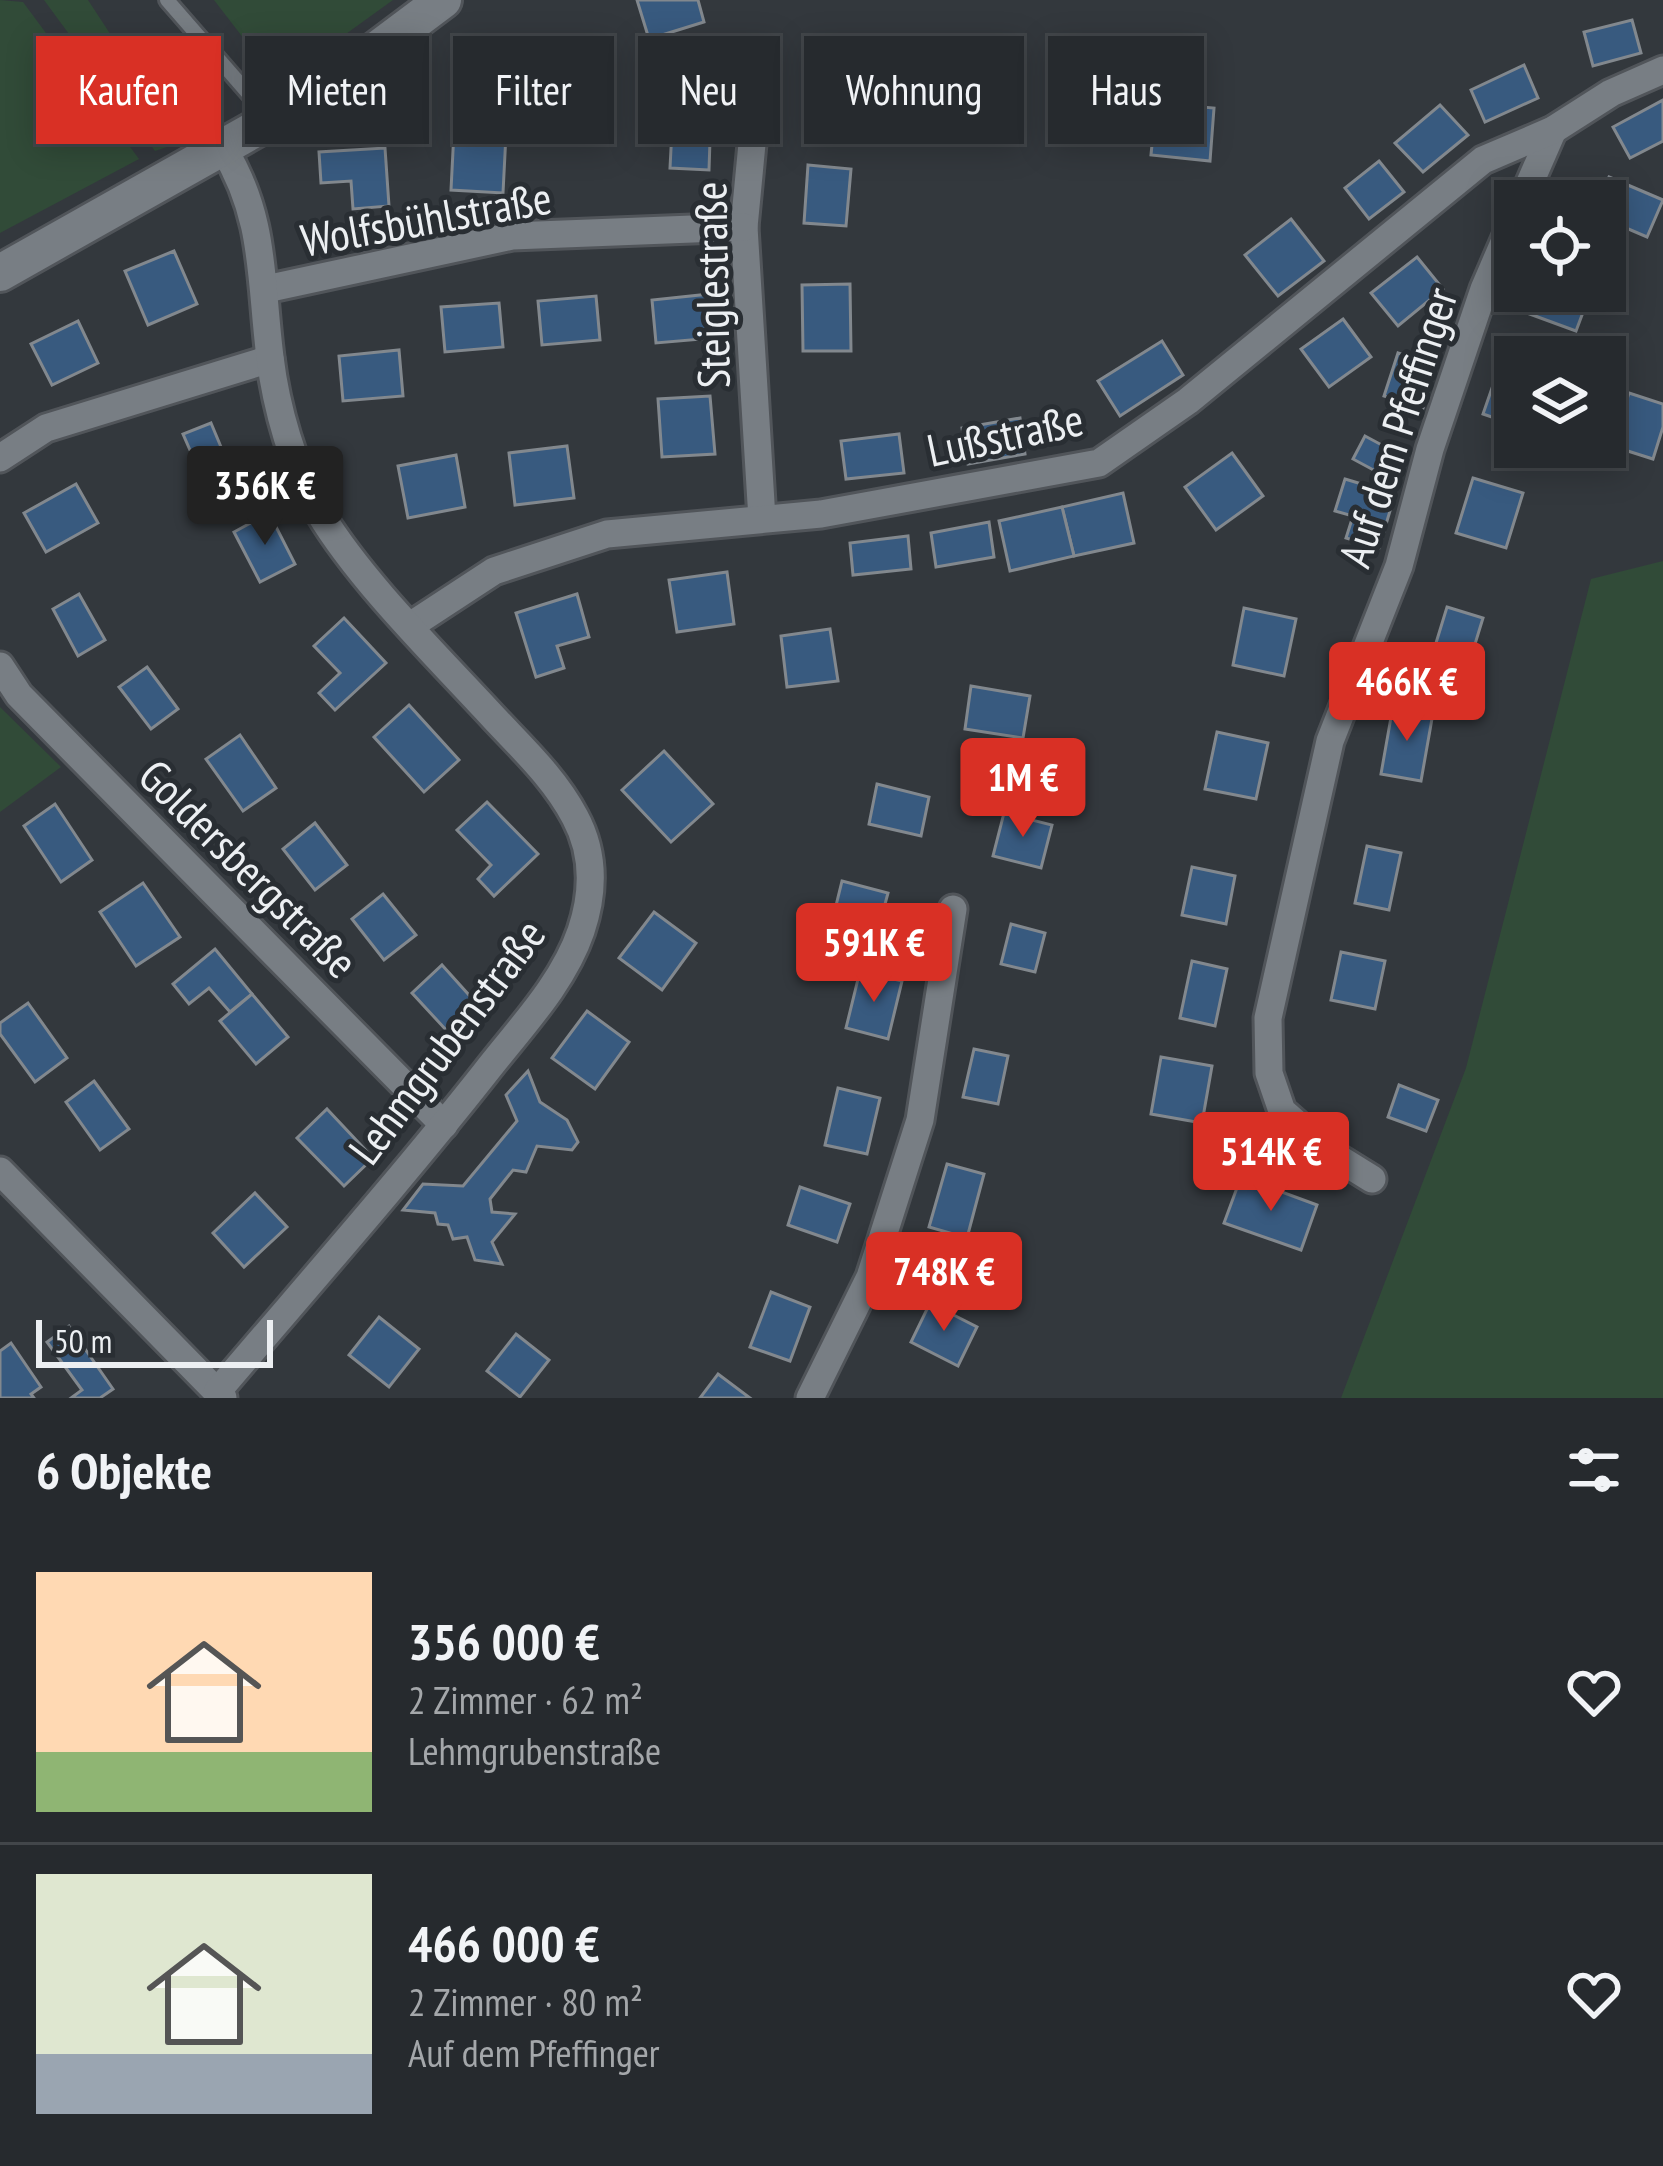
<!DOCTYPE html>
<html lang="de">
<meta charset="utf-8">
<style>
body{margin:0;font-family:"PT Sans Narrow",sans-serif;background:#32363a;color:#f1f3f6;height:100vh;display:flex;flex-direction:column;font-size:45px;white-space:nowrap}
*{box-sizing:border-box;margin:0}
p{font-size:39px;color:#a4a7aa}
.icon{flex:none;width:66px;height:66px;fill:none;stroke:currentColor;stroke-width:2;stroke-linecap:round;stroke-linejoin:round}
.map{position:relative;height:1398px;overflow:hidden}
.sheet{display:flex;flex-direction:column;background:#262a2e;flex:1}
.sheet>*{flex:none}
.top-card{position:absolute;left:36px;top:36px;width:1593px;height:108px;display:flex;gap:24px}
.fabs{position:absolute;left:1494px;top:180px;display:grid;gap:24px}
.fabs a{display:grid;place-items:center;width:132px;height:132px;border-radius:0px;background:#262a2e;box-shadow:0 6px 30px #0003,0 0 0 3px #42464a;font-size:60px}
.scale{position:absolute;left:36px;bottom:30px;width:237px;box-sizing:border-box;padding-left:12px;border:6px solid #eceff2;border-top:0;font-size:33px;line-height:42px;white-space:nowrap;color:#eceff2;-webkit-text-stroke:9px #292e33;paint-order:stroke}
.price{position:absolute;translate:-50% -102px;padding:0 27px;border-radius:12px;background:#d93025;color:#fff;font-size:39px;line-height:78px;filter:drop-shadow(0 3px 6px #0008)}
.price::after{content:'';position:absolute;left:50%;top:72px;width:36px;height:27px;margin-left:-18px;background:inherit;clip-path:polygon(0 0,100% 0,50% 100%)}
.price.active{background:#222;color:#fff}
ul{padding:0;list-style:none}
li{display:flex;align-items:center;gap:36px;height:300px;padding:0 36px}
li+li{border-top:3px solid #42464a}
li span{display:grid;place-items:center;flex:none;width:336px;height:240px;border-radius:0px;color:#555}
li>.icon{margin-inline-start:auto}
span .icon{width:144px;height:144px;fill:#fffc;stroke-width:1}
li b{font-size:51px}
h2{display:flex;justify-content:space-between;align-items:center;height:144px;padding:0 36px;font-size:51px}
.tag{padding:0 42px;border-radius:0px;background:#262a2e;box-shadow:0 6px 30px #0003,0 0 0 3px #42464a;font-size:42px;line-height:108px}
.tag.active{background:#d93025;color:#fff}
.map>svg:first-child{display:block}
.green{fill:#314b38}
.building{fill:#385a7f;stroke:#82888e;stroke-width:3}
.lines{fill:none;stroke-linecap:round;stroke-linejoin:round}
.lane-casing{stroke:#51555a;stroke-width:20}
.street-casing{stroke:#51555a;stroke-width:33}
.secondary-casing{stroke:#51555a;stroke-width:42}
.lane{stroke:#787e84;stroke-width:14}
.street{stroke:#787e84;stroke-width:27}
.secondary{stroke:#787e84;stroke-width:36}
.labels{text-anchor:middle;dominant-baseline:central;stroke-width:10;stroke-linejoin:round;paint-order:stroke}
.street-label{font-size:45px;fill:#eceff2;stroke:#292e33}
</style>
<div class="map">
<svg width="1663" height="1398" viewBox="0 0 1663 1398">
<rect width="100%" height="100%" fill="#33383d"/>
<g class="green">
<path d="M0,0L23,2L139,159L0,233Z"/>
<path d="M44,0H88L175,133L173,145L155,151Z"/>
<path d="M214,0H393L278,83Z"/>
<path d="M1663,561V1398H1341L1466,1068L1591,579Z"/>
<path d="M0,707L61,767L0,812Z"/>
</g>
<g class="building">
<path d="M637,0H698L704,22L649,39Z"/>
<path d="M1632,20L1641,53L1593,66L1584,32Z"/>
<path d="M1524,65L1538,98L1485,122L1471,90Z"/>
<path d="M842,71L882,75L877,134L837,130Z"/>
<path d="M557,76L609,79L605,137L553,134Z"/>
<path d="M1663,100V141L1630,158L1613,127Z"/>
<path d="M1156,103L1214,108L1210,161L1151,155Z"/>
<path d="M1440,105L1468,135L1423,172L1395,143Z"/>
<path d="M673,110L711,111L709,170L670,168Z"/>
<path d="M454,131L506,134L503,193L451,190Z"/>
<path d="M385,148L389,206L353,209L351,181L321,183L319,152Z"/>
<path d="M1379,161L1404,192L1369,219L1345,188Z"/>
<path d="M808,165L851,169L846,226L804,223Z"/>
<path d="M1609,177L1663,200L1647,237L1605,219V201H1598Z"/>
<path d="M1291,219L1324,261L1278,296L1245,255Z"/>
<path d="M174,251L197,304L148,325L125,271Z"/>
<path d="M1417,257L1443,289L1398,326L1371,293Z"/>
<path d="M850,284L851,351H803L802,285Z"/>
<path d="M1535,291H1591L1576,331L1527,313Z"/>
<path d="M710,294L714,338L656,343L652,300Z"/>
<path d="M596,296L600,340L542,345L538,301Z"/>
<path d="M499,303L503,347L445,352L441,307Z"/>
<path d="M1343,319L1371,357L1329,387L1301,349Z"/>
<path d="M78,321L98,363L52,385L31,344Z"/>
<path d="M1162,341L1183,375L1120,416L1098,381Z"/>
<path d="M399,350L403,396L343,401L339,356Z"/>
<path d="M1398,353L1436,365L1423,408L1384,396Z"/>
<path d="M1502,359L1515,363V425L1483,414Z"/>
<path d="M1629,393L1663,404V427L1653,459L1612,446Z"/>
<path d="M710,396L715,454L662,457L658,399Z"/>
<path d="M1020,418L1025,454L968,464L962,428Z"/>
<path d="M211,423L231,471L204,482L183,434Z"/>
<path d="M899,434L904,473L846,479L841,441Z"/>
<path d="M1365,436L1406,458L1394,481L1353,459Z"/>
<path d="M567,446L574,498L515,505L509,453Z"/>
<path d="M1232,453L1263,496L1216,530L1185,487Z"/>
<path d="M456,455L465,507L408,518L398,466Z"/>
<path d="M1473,478L1523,493L1506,548L1456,533Z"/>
<path d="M1345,479L1395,494L1379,548L1346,538L1353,516L1335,511Z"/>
<path d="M76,484L98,523L46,552L24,513Z"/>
<path d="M1123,493L1134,543L1074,556L1062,507Z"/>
<path d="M1062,507L1074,556L1010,571L999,521Z"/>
<path d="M269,513L295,564L260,582L234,532Z"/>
<path d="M989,522L994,557L936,567L931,533Z"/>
<path d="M908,536L911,569L853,575L850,543Z"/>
<path d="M727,572L734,624L677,632L669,580Z"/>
<path d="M79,594L105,640L78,656L53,609Z"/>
<path d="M577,594L589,637L557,646L564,668L536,677L516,613Z"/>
<path d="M1447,607L1483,618L1468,667L1432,656Z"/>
<path d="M1244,608L1296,619L1284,676L1233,665Z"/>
<path d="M344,618L386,663L335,710L319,693L340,673L314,646Z"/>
<path d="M830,629L838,681L787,687L781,636Z"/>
<path d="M147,667L178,709L151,729L119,687Z"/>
<path d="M971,686L1030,696L1023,738L965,729Z"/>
<path d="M409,705L459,760L424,792L374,737Z"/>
<path d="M1393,706L1433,713L1421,781L1381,774Z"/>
<path d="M1217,732L1268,743L1256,799L1205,789Z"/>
<path d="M240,735L276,788L243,811L206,759Z"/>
<path d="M664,751L713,804L671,842L622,790Z"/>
<path d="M877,784L929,797L921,836L869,824Z"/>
<path d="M487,802L538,854L494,896L478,879L491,865L457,830Z"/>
<path d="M55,804L92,860L61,882L24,826Z"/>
<path d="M1004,813L1052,825L1041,868L993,856Z"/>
<path d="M315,823L347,865L315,890L283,849Z"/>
<path d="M1367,846L1401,853L1389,910L1355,903Z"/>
<path d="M1192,867L1235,876L1226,924L1182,915Z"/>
<path d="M842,881L888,893L877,934L832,922Z"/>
<path d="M143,883L180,937L136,966L100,912Z"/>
<path d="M383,894L416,935L384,960L352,919Z"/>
<path d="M654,912L696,943L662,990L619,958Z"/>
<path d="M1011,924L1045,933L1035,972L1001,964Z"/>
<path d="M215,949L252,994L230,1012L209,988L189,1004L173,984Z"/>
<path d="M1341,952L1385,961L1375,1009L1331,1000Z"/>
<path d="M1192,961L1227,969L1215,1026L1180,1018Z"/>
<path d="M442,965L477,1004L447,1031L412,993Z"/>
<path d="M860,971L902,981L888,1039L846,1028Z"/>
<path d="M252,994L288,1037L256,1064L220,1021Z"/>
<path d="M28,1003L67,1058L35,1082L0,1034V1023Z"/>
<path d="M587,1011L629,1042L595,1089L552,1058Z"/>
<path d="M974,1049L1008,1056L998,1104L963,1097Z"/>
<path d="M1161,1057L1212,1066L1202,1123L1151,1114Z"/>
<path d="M528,1071L540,1102L567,1120L578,1142L572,1150L537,1146L526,1172L513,1170L490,1199L492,1212L515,1214L492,1242L502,1264L475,1260L467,1237L453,1239L448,1225L438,1224L435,1213L403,1210L423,1184L463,1186L517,1121L506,1095Z"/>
<path d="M94,1081L129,1129L100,1150L66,1102Z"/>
<path d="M1399,1085L1438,1100L1426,1131L1388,1117Z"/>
<path d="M838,1088L880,1098L867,1154L825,1145Z"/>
<path d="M327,1109L373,1158L344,1186L297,1138Z"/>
<path d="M947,1164L984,1174L967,1238L929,1227Z"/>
<path d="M1241,1177L1317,1205L1301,1250L1224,1223Z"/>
<path d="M800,1187L850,1204L837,1242L788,1225Z"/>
<path d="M255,1193L287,1227L244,1267L213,1233Z"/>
<path d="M771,1292L810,1307L790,1361L750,1347Z"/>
<path d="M930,1303L977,1327L958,1366L911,1342Z"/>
<path d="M379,1317L419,1349L389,1387L349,1355Z"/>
<path d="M69,1326L113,1389L100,1398H71L82,1390L47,1342Z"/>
<path d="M516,1334L549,1360L520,1397L487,1371Z"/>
<path d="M11,1343L41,1387L31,1394L34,1398H0V1351Z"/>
<path d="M718,1374L750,1398H700Z"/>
</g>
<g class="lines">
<g class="lane-casing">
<path id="lane" d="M167,0L268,116"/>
</g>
<g class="street-casing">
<g id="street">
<path d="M761,50L744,227L762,519"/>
<path d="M1522,201L1553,130"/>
<path d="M266,289L512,236L744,227"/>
<path d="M0,458L46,428L270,359"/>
<path d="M410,626L494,571L607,534L821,514L1099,463L1188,401L1483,160L1553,130L1611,93L1663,70"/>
<path d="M0,666L19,695L444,1125"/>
<path d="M0,1171L223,1398"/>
<path d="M1372,1179L1330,1153L1282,1111L1269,1073L1268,1018L1330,741L1399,566L1430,449L1484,289L1515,217"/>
<path d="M217,1392C307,1286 399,1182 485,1073C519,1029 563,984 581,931C594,892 595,854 575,817C555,779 524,750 495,719C439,658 361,582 319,512C293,468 276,407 270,357C260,279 266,218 223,148"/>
<path d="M810,1398L870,1277L920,1120L953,909"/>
</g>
</g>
<g class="secondary-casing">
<path id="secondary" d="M0,273L319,93L443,0"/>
</g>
<use href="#lane" class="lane"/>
<use href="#street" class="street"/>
<use href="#secondary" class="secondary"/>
</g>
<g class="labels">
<g class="street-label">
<text transform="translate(426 218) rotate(-10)">Wolfsbühlstraße</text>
<text transform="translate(711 285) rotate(-91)">Steiglestraße</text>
<text transform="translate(1397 427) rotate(-72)">Auf dem Pfeffinger</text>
<text transform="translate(1005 434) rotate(-12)">Lußstraße</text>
<text transform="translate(249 868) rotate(45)">Goldersbergstraße</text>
<text transform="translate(446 1041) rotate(-53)">Lehmgrubenstraße</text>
</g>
</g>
</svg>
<div class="fabs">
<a><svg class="icon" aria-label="locate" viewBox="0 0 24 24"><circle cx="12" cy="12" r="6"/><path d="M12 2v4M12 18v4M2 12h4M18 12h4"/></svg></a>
<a><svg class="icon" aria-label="layers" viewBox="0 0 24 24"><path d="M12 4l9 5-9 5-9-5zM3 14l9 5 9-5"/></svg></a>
</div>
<div class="scale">50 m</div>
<b class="price active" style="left:265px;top:548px">356K €</b>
<b class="price" style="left:1407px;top:744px">466K €</b>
<b class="price" style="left:1023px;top:840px">1M €</b>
<b class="price" style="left:874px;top:1005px">591K €</b>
<b class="price" style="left:1271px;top:1214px">514K €</b>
<b class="price" style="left:944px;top:1334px">748K €</b>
<div class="top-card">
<a class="tag active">Kaufen</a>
<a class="tag">Mieten</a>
<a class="tag">Filter</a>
<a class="tag">Neu</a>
<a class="tag">Wohnung</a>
<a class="tag">Haus</a>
</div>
</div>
<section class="sheet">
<h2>6 Objekte<svg class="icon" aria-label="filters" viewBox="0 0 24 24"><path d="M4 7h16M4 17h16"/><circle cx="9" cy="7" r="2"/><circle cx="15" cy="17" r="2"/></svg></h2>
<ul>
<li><span style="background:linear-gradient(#ffd9b3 75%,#8fb573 0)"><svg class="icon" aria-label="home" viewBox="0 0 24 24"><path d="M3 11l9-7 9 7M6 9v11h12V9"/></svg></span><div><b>356 000 €</b><p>2 Zimmer · 62 m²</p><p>Lehmgrubenstraße</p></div><svg class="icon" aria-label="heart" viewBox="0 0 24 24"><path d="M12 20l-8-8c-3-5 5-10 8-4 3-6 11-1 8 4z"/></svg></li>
<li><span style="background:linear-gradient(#dfe7d0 75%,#9aa5b1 0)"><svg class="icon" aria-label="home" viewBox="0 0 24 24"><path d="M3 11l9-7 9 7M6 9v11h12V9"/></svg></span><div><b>466 000 €</b><p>2 Zimmer · 80 m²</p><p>Auf dem Pfeffinger</p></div><svg class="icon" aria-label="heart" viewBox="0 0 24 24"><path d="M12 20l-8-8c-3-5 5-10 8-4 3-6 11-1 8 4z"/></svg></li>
</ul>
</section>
